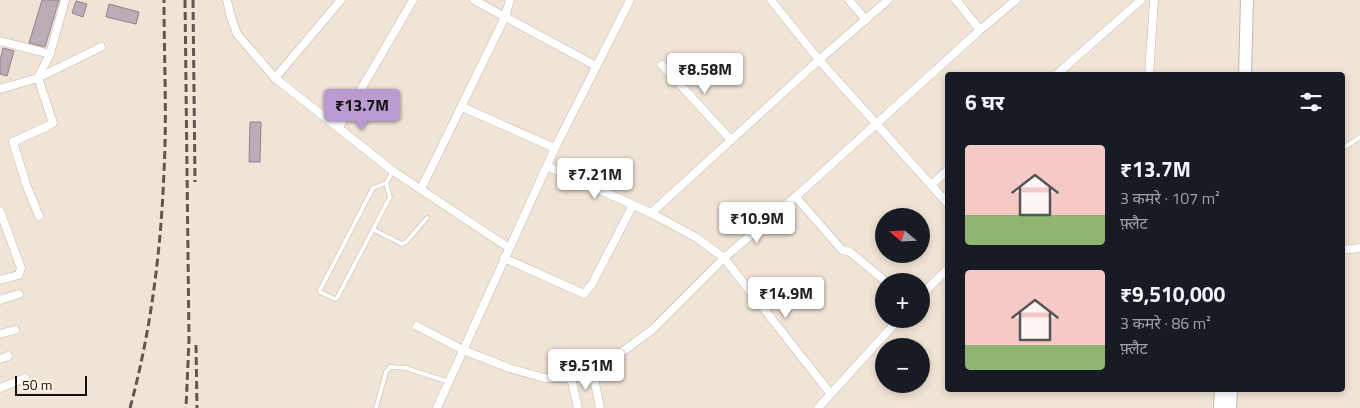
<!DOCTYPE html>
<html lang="hi">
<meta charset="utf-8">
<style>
body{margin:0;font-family:"Titillium Web","Noto Sans Devanagari",sans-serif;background:#20242c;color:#f1f3f6;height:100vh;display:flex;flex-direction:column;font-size:19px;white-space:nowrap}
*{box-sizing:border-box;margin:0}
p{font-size:16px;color:#9ea1a6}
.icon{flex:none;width:28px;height:28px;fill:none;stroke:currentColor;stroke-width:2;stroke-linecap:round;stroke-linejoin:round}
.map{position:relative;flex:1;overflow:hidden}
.drawer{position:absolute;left:945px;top:72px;width:400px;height:320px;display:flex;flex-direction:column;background:#171b24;border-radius:5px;box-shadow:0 2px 8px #0003}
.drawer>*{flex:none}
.needle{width:32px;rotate:289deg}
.buttons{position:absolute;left:875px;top:208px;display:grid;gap:10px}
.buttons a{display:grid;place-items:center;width:55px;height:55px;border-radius:50%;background:#171b24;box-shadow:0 2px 8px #0003;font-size:25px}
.scale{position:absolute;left:15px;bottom:12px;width:72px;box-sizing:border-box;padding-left:5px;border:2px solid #130f0b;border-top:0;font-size:14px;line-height:18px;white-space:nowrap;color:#130f0b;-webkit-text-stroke:4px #fdf1e3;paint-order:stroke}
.price{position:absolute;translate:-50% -42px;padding:0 11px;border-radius:5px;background:#fff;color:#222;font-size:16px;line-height:32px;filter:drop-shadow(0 1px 2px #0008)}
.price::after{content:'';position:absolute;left:50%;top:30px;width:15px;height:11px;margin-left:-8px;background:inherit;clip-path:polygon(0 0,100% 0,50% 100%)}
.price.selected{background:#ba9ad0;color:#111}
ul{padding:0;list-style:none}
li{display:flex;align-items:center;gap:15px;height:125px;padding:0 20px}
li span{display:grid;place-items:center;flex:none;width:140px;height:100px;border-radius:5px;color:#555}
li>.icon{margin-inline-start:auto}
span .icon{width:60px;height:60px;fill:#fffc;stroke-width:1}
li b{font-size:21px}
h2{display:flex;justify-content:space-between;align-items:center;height:60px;padding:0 20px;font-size:21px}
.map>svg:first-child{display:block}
.building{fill:#bbadb7;stroke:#91838e}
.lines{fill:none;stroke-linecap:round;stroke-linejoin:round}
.lane-casing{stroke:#c3b8ab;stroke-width:5}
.street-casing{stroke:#c3b8ab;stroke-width:9}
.primary-casing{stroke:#c3b8ab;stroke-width:14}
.lane{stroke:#fff;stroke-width:4}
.street{stroke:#fff;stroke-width:8}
.primary{stroke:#fff;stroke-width:12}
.rail{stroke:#5e5850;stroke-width:3;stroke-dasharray:8 4;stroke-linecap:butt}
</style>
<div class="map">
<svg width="1360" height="408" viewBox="0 0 1360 408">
<rect width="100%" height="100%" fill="#f0e4d6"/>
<g class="building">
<path d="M42,0H59L45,47L29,43Z"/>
<path d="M76,1L87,4L83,17L72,13Z"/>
<path d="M109,4L139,12L136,24L106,17Z"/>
<path d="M3,48L14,51L7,76L0,74V61Z"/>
<path d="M250,122H261L260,162H249Z"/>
</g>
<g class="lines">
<g class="lane-casing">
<g id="lane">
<path d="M1342,149L1360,137"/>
<path d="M386,183L390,197L337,298L335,299L320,292V290L373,188L386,183L393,171"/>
<path d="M374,230L402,244L406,242L427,218"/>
<path d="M376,408L386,372L390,367L406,368L449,382"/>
</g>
</g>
<g class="street-casing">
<g id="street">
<path d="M227,0L230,14L237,34L275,78L393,171L509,248"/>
<path d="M474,0L596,66"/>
<path d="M771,0L819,60L948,204"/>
<path d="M849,0L866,20"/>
<path d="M956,0L980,30"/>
<path d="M0,41L50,54"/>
<path d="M662,65L731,140"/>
<path d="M1056,75L1141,0"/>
<path d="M1149,75L1154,0"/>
<path d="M275,78L341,0"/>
<path d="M0,89L38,78L101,47"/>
<path d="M462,107L555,148"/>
<path d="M339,127L413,0"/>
<path d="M547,166L651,213L697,238L724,258L830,393"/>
<path d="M931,185L948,170"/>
<path d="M421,189L505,17L510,0"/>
<path d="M796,197L842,250L850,252L885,281"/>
<path d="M0,211L21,268L19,275L0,280"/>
<path d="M651,213L819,60L888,0"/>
<path d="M39,216L26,184L13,142L50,125L53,123L38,78L50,54L65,0"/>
<path d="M1342,250L1360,248"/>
<path d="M504,258L584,294L592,284L633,205"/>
<path d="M921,295L948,269"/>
<path d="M0,300L19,294"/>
<path d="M417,326L463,350L509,368L544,378H571L593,373L652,330L724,258L802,191L980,30L1016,0"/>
<path d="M0,334L15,330"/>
<path d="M0,359L8,356"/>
<path d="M593,373L600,408"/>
<path d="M571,378L578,408"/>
<path d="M0,388L25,378"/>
<path d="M437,408L555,148L630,0"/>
<path d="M818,408L899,319"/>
</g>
</g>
<g class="primary-casing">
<g id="primary">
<path d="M1245,75L1247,0"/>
<path d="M1220,408L1221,390"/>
<path d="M1230,408L1231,390"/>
</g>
</g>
<use href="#lane" class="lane"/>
<use href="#street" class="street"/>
<use href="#primary" class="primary"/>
<g class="rail">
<path d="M185,0L189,340L186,408"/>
<path d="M193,0L195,182"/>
<path d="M196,345L197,408"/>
<path d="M130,408C151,331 161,250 164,171C167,114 164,57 164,0"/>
</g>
</g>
</svg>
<div class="buttons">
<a><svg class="needle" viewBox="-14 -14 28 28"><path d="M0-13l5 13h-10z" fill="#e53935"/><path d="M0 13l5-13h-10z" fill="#9ea1a6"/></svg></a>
<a>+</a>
<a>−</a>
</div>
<div class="scale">50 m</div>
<b class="price" style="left:705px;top:95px">₹8.58M</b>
<b class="price selected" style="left:362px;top:131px">₹13.7M</b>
<b class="price" style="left:595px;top:200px">₹7.21M</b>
<b class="price" style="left:757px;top:244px">₹10.9M</b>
<b class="price" style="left:786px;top:319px">₹14.9M</b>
<b class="price" style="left:586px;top:391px">₹9.51M</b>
<section class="drawer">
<h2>6 घर<svg class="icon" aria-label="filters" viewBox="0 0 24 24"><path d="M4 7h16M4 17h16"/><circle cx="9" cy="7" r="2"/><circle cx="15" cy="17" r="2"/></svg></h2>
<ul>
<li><span style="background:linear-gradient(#f6c9c9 70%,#8fb573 0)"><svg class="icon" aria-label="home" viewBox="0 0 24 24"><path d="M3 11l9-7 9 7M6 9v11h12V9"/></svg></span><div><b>₹13.7M</b><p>3 कमरे · 107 m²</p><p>फ़्लैट</p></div></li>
<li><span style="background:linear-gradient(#f6c9c9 75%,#8fb573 0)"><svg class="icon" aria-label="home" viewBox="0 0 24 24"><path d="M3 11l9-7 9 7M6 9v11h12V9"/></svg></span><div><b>₹9,510,000</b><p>3 कमरे · 86 m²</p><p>फ़्लैट</p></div></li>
</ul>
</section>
</div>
